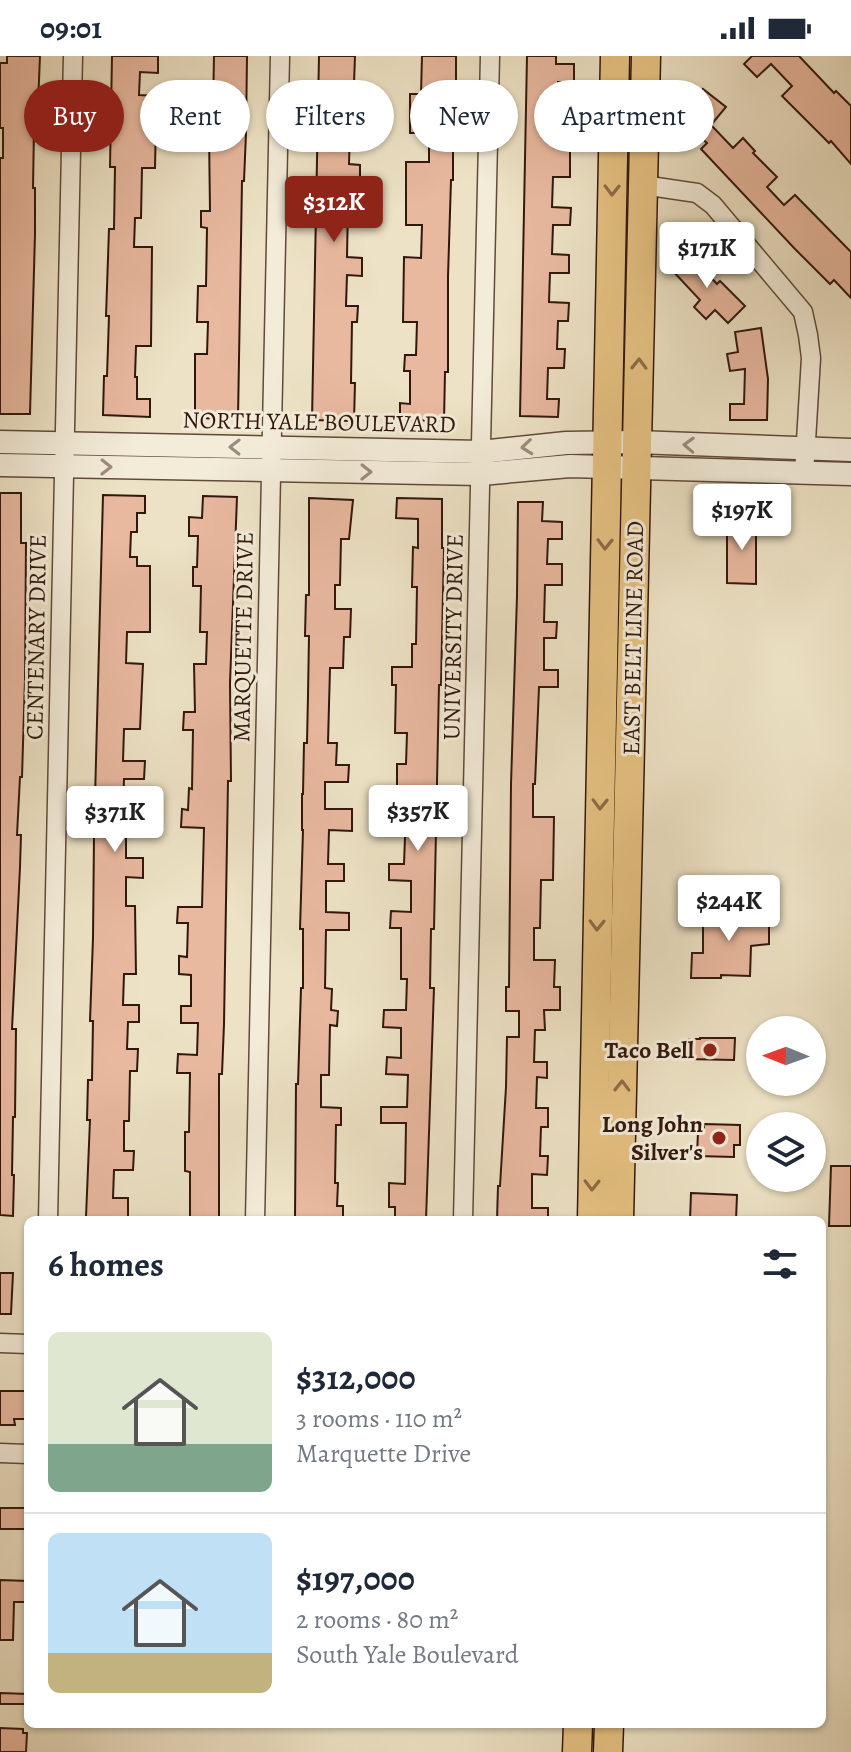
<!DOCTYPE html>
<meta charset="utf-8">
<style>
body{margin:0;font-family:Alegreya,serif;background:#f2f2f3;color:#1f2937;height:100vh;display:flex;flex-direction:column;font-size:30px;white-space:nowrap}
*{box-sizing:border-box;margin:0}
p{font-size:26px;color:#747a83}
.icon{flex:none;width:44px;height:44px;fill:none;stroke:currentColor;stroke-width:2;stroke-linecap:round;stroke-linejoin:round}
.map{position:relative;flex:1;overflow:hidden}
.panel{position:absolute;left:24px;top:1160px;width:802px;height:512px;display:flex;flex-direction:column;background:#fff;border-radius:12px;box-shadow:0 2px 6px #0004}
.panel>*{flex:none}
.hud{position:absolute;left:24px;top:24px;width:804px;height:72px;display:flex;gap:16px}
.needle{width:52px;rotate:271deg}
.fabs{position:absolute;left:746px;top:960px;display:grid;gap:16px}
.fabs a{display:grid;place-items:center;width:80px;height:80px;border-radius:50%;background:#fff;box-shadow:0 2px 6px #0004;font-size:40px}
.price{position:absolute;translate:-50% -68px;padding:0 18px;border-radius:8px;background:#fff;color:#222;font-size:26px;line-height:52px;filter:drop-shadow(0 2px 4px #0008)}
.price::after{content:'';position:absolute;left:50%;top:48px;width:24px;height:18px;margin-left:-12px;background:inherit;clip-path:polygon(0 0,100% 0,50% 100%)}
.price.active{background:#8f2418;color:#fff}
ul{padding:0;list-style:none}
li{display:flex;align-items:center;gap:24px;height:200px;padding:0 24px}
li+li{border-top:2px solid #e0e1e3}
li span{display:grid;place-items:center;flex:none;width:224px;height:160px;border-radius:12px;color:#555}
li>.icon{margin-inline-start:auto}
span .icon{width:96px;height:96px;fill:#fffc;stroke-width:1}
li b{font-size:34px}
h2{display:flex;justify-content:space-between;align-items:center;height:96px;padding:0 24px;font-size:34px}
.chip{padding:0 28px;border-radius:36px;background:#fff;box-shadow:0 2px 6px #0004;font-size:28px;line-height:72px}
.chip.active{background:#8f2418;color:#fff}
.status{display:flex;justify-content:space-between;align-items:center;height:56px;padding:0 40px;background:#fff;direction:ltr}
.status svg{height:22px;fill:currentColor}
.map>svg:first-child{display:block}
.building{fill:#e8b89f;stroke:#32170c;stroke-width:2}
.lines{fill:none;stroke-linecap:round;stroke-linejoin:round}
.minor-casing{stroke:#614a3a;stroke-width:21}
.tertiary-casing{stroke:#614a3a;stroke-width:25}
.primary-casing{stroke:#32170c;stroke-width:31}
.minor{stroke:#f3ecd9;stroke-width:18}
.tertiary{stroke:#f3ecd9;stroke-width:22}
.primary{stroke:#e6c182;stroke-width:28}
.oneway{stroke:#8c6c47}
.oneway2{stroke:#9c8c7d}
.poi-dot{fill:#8f2418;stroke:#f3ecd9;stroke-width:3}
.labels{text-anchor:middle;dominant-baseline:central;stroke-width:6;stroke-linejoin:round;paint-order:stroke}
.street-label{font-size:24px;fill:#32170c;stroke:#f3ecd9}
.poi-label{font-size:24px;font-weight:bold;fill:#32170c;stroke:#f3ecd9;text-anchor:end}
</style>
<div class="status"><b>09:01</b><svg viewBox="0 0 49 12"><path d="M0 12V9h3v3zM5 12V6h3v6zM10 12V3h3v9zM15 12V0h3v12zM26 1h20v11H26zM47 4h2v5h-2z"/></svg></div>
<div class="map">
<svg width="851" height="1696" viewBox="0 0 851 1696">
<rect width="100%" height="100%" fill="#ede2c5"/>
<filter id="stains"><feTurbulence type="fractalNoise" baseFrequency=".0025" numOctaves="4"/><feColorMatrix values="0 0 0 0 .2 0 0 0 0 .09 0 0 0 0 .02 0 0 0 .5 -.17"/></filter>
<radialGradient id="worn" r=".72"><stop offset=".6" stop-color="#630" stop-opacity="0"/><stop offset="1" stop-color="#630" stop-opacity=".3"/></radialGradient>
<g class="building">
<path d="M7,0H40L37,73H34L33,132H35V178L30,358H0V102H3V72H0V7H7Z"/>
<path d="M112,0H158V17L140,16L139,39L158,40V66H156L155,112H142L141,162H135L134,191H152L151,290H136L135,321H137V343H150V361L103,359L104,320H107L109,260H106L109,173H114L115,111H110Z"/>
<path d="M214,0H247L246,77L244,125H242L238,363L195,362V298H207L208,266H197L198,230H206L207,172L201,171V155H210L209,76H201L202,53H213Z"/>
<path d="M319,0H355L354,28H343V57L366,58L365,76L350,75L349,108L360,109V124L359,149H348L347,201L362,202V220L347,219L346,250H358L357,266H352L351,327H355L354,365L312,364Z"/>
<path d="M422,0H456V29H453V124H451L448,221V316H445L444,365L400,364V347L410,348V315H404L405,299H416L417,266H403L404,201L421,202L422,169H406V106H429V77H410V38H421Z"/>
<path d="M527,0H556V8H574V26H558L557,54L573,55V74H570V121H553L552,151L571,152L570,169H553L552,198L569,199V217H550L549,246L569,247L568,265H558L557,293H565L564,312H548L547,343H559L558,361L520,360Z"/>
<path d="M752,0H799L834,37L836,35L851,50V108L831,85L829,87L782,40L792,30L771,8L757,21L744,8Z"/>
<path d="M703,33L726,51L711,69L733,92L743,82L755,95L753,97L777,121L767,131L784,149L795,139L851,196V242L834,224L830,228L795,193L701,93L707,87L678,63Z"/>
<path d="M686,195L717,228L720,225L745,250L728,267L715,254L706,263L694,251L700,244L670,212Z"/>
<path d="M761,272L768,323L767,364H730V348H744L745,313L730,315L727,298L738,296L735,276Z"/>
<path d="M0,437H21V487H26L25,623L22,721H20L17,779H21L20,811L12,973H16L15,1061H13L12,1119H14L13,1160L0,1159Z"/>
<path d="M103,439L145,440V457H137V476H131L130,501H137V510H150V576H127L126,607L143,608L140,673H124L123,705H145L144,723H124L123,752L145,753V772H126V802H143V822L126,821V850H135L136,918H124L123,949H139V966H128L127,993H138L137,1015H130L129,1065H124V1095H134L133,1114H114L113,1142H128V1162L86,1161L90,1064H87L88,1024H92L93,965H90L93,882L94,780Z"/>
<path d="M203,440L237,441L230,627L231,725H228L224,968L222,1018H219V1164H190V1116L185,1115V1076H189L190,1017H177L178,998L197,999L198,967H181V950H191V919L179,918V900L187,901L188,867H177L178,851H202L204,772L181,771L182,753L188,754L189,732L192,733L193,674H183L184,656H195L194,608H206L207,576H200L201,530H193V511H197L198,480H189V461L202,462Z"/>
<path d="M309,442L353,444L349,483H341L340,529H335V553H351L350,581H344L343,612H330L328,687H337L336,709H349L348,726H325V753H352V775L329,774L328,808H344V825H326V856L349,857V874H326L325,932L332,933L331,954L338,955L337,970L330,969L329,1019H321V1051L341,1052V1069H336L335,1127H338L337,1150H343V1164H295L296,1028H298L301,932H303V873H300L303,774H302V738H303L304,687H307L308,639L309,580H305L306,539H309Z"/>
<path d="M397,442L442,443V492H444L441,629H439L434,873H431L430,932H434L426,1164H395V1151H389V1127L405,1128L406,1067H381V1051H407L408,1019L386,1018L387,1001L401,1002V972L383,971L384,954H406L407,923H401V872H390L391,855L411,856V825L389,824V808H404L406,755L390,754V736H397V708H406L407,677H395L396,629H392V611H412V588H416L417,531H412L413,491L418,492V463L396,462Z"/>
<path d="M518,446H543L542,465L562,466V483H548L547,508H562V529H545L544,566H557L556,582H544V614H558V631H539L535,728H533V761H554L553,824H541L540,872H534V904H555L554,931H560V954H544L545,974H535L534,1006H547V1022L537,1021L536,1052H548V1071H541L540,1100H548L547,1119L532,1118V1152H548V1164H497L498,1130H500L506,1031L507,981H519V955H506V931H509L511,728L517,540Z"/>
<path d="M727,464H756V528L727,527Z"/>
<path d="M708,852L738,853V858H762V866H769V888L751,890L750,920L721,919V922H691L692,897H703V858H708Z"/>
<path d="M700,982H735L734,1004L685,1003L686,983H700Z"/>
<path d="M704,1068L740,1069V1089H734V1101L697,1100L698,1076H704Z"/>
<path d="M831,1110H851V1170H829Z"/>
<path d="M691,1137L737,1139L736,1164H690Z"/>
<path d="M0,1217H13L11,1258H0Z"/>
<path d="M0,1335H28V1363H14L15,1369H0Z"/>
<rect x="0" y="1452" width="28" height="21"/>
<path d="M0,1524L28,1525V1546H14L13,1584H0Z"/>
<path d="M0,1637L28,1638V1648H0Z"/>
<path d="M0,1672L23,1673V1677H27L26,1696H0Z"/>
</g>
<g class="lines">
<g class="minor-casing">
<g id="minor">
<path d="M643,129L697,137L713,149L803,256L808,279L811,302L804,418"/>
<path d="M48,1164L73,0"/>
<path d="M255,1164L280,0"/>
<path d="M463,1164L490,0"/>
<path d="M0,1287L28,1288"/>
<path d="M0,1397L28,1398"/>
</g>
</g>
<g class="tertiary-casing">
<g id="tertiary">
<path d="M0,386L481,396L566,387L637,386L851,394"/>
<path d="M0,409L481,418L570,410L851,418"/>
</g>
</g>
<g class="primary-casing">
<g id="primary">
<path d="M592,1164L615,0"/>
<path d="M619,1164L646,0"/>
<path d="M577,1696L578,1668"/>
<path d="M608,1696L609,1668"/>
</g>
</g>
<use href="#minor" class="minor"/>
<use href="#tertiary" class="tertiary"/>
<use href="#primary" class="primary"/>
</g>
<defs><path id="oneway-chevron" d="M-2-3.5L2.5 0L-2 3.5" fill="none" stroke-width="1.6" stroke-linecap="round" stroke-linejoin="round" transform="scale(2)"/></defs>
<g class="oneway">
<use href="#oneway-chevron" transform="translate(612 134) rotate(91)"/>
<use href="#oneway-chevron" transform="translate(639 308) rotate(-89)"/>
<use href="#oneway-chevron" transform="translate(605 488) rotate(91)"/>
<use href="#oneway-chevron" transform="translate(600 748) rotate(91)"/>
<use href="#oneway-chevron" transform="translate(597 869) rotate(91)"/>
<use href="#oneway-chevron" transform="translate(622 1030) rotate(-89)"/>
<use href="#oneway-chevron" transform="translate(592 1129) rotate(91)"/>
</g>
<g class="oneway2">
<use href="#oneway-chevron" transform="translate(689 389) rotate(-178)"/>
<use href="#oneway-chevron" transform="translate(235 391) rotate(-179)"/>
<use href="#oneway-chevron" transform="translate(527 391) rotate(174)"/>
<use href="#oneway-chevron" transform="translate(106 411) rotate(1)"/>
<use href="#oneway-chevron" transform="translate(366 416) rotate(1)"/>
</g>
<g class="poi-dot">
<circle cx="710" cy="994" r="8"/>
<circle cx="719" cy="1082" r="8"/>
</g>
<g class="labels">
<g class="street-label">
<text transform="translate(319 366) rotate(1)">NORTH YALE BOULEVARD</text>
<text transform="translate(36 581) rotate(-89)">CENTENARY DRIVE</text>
<text transform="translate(243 581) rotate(-89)">MARQUETTE DRIVE</text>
<text transform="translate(453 581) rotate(-89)">UNIVERSITY DRIVE</text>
<text transform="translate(633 582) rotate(-89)">EAST BELT LINE ROAD</text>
</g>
<g class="poi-label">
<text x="694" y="994">Taco Bell</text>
<text x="703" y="1068">Long John<tspan x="703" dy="28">Silver's</tspan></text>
</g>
</g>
<rect width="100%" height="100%" filter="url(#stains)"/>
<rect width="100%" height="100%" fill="url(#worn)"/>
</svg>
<div class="fabs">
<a><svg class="needle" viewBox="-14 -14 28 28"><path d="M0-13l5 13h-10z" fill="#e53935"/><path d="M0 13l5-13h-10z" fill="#747a83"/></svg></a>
<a><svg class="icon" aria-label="layers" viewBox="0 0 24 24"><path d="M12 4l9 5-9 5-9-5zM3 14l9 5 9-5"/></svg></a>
</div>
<b class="price active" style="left:334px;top:188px">$312K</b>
<b class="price" style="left:707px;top:234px">$171K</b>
<b class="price" style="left:742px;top:496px">$197K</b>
<b class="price" style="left:418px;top:797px">$357K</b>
<b class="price" style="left:115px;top:798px">$371K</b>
<b class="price" style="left:729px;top:887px">$244K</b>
<div class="hud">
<a class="chip active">Buy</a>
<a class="chip">Rent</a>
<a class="chip">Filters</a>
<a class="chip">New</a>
<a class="chip">Apartment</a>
</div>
<section class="panel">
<h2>6 homes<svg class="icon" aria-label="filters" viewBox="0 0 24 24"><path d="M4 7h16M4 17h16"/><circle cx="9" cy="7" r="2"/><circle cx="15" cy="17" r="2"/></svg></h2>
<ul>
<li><span style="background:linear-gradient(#dfe7d0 70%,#7fa58c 0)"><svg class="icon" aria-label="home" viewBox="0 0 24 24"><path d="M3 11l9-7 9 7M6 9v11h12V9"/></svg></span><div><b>$312,000</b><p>3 rooms · 110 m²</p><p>Marquette Drive</p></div></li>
<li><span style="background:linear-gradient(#bfe0f5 75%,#c2b280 0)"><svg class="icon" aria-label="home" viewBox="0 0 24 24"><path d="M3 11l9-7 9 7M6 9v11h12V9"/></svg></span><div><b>$197,000</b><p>2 rooms · 80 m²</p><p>South Yale Boulevard</p></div></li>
</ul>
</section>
</div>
